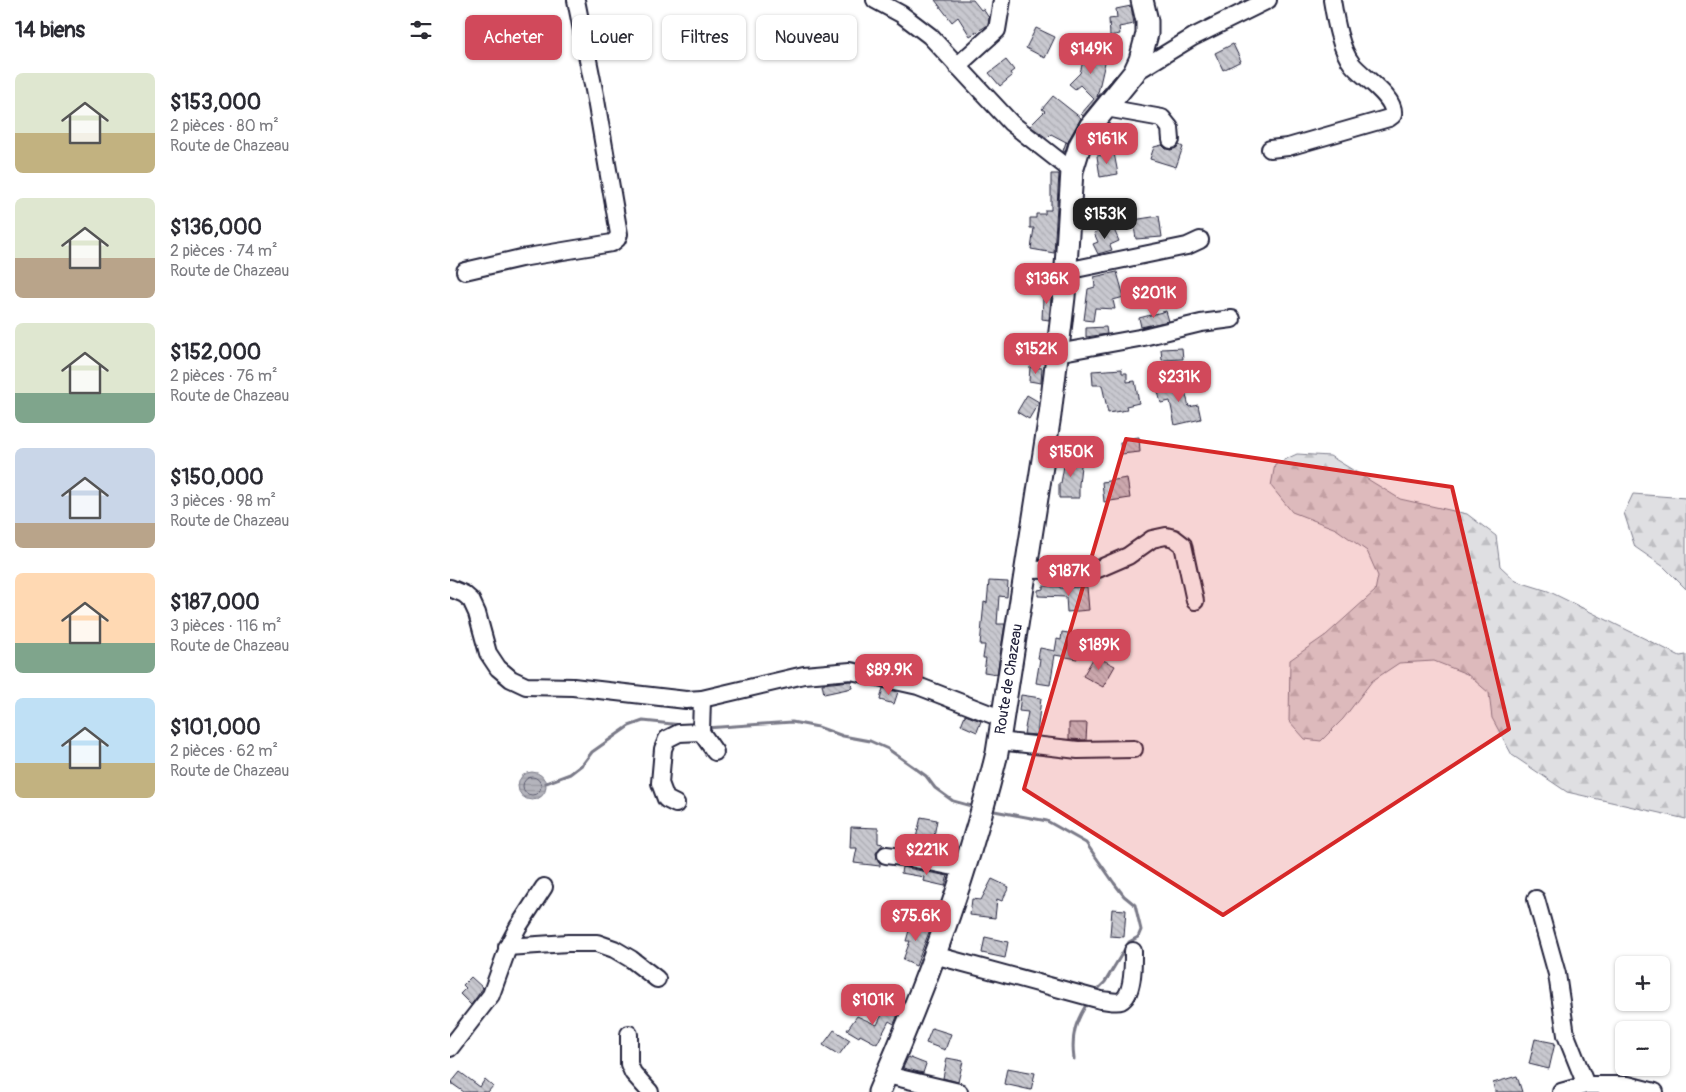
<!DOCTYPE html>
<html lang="fr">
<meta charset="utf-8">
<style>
body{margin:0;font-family:Pangolin,sans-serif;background:#f7f7f7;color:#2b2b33;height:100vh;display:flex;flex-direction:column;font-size:19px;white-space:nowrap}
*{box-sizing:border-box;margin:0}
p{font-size:16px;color:#7c7c81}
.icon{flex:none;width:28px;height:28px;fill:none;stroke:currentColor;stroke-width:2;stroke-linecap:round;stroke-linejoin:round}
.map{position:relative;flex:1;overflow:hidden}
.drawer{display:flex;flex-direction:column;background:#fff;width:450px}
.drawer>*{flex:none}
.banner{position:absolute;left:15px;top:15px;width:475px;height:45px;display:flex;gap:10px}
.buttons{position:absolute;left:1165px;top:956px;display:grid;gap:10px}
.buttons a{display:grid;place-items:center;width:55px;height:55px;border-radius:8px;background:#fff;box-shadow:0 1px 4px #0004;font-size:25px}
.price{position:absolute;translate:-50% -42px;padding:0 11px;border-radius:10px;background:#d1495b;color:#fff;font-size:16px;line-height:32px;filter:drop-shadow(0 1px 2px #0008)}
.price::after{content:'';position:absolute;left:50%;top:30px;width:15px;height:11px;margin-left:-8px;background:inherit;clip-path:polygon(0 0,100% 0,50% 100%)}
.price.active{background:#222;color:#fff}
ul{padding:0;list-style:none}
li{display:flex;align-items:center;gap:15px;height:125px;padding:0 15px}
li span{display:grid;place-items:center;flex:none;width:140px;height:100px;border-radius:8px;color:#555}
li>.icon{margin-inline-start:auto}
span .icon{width:60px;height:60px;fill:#fffc;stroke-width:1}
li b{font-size:21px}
h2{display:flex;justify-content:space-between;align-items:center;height:60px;padding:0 15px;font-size:21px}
.tag{padding:0 18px;border-radius:8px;background:#fff;box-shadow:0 1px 4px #0004;font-size:18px;line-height:45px}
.tag.active{background:#d1495b;color:#fff}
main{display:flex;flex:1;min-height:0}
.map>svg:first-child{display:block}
.forest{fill:url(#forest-firs);stroke:#80808e}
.water{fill:url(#water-rules);stroke:#7a7a88}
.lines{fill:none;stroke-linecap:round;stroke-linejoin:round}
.shore{stroke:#5c5c6f;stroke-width:1}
.stream{stroke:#7a7a88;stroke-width:3}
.building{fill:url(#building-back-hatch);stroke:#22223b}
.minor-casing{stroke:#22223b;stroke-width:20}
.major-casing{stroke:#22223b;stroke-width:25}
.minor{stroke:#fff;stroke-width:16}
.major{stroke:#fff;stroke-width:21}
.marked{fill:#d62828;fill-opacity:0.2;stroke:#d62828;stroke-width:4;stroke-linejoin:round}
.labels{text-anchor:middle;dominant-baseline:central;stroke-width:4;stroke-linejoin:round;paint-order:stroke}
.street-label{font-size:15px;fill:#22223b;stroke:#fff}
</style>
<main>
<section class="drawer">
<h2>14 biens<svg class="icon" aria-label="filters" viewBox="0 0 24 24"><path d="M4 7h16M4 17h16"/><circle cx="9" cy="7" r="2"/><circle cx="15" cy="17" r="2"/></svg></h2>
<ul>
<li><span style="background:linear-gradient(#dfe7d0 60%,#c2b280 0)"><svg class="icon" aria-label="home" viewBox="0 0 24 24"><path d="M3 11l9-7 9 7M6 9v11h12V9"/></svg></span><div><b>$153,000</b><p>2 pièces · 80 m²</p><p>Route de Chazeau</p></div></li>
<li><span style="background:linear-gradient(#dfe7d0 60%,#b9a48a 0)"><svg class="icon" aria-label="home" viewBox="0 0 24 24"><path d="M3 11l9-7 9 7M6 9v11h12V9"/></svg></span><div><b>$136,000</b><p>2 pièces · 74 m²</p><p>Route de Chazeau</p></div></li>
<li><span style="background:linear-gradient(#dfe7d0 70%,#7fa58c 0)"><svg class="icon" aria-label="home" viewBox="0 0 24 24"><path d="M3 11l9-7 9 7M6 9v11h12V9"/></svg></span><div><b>$152,000</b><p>2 pièces · 76 m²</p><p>Route de Chazeau</p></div></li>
<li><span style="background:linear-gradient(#c9d6e8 75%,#b9a48a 0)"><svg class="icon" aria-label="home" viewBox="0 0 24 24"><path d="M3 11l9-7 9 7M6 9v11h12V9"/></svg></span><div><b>$150,000</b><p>3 pièces · 98 m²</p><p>Route de Chazeau</p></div></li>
<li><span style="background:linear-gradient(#ffd9b3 70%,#7fa58c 0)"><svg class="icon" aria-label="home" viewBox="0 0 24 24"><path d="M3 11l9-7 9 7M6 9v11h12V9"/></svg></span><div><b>$187,000</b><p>3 pièces · 116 m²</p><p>Route de Chazeau</p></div></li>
<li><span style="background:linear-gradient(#bfe0f5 65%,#c2b280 0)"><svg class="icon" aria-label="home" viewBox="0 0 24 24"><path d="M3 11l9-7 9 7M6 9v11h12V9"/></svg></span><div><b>$101,000</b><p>2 pièces · 62 m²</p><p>Route de Chazeau</p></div></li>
</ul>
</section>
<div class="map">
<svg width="1236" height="1092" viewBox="0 0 1236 1092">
<defs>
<pattern id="forest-firs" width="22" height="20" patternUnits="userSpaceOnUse" patternTransform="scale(1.25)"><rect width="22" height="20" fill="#dfdfe2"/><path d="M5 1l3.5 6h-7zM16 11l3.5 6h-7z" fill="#bfbfc3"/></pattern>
<pattern id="water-rules" width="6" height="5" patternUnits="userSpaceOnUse" patternTransform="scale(1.25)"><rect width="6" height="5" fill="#b4b4bc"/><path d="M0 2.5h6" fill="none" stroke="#9a9aa2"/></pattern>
<pattern id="building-back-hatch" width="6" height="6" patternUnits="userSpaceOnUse" patternTransform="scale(1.25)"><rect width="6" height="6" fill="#c8c8cf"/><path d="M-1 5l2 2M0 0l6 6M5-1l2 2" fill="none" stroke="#acacb3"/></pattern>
</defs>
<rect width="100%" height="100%" fill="#fff"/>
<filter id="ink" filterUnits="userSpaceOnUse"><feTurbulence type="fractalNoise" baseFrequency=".02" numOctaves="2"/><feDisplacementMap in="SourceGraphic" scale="10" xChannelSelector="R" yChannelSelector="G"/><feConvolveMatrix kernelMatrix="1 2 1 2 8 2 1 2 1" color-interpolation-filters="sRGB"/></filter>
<g filter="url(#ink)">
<g class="forest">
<path d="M847,454L880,456L950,499L1017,514L1046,536L1050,566L1066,581L1098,591L1230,656L1236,655V819L1117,792L1062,755L1042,718L1039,693L1017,674L984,661L949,663L922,681L893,719L871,741L855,739L839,721L840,660L876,635L925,591L928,576L917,551L886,529L842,512L821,486L825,464Z"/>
<path d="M1183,494L1236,498V589L1214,567L1185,547L1174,513Z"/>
</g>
<circle class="water" cx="82" cy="786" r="14"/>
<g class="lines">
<circle class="shore" cx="82" cy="786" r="9"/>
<g class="stream">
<path d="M256,728L342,722L368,727L393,736L420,741L438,749L465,768L476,776L485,788L503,801L525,807"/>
<path d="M96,783L120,774L133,764L142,752L179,726L193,721L232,725"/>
<path d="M539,810L597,821L636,843L664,883L674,896L685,905L691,930L688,937L679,942L655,982L644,993"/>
<path d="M624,1059C621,1036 625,1022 638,1002"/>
</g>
</g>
<g class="building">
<path d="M485,0H523L531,10L533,9L539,18L538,25L520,36L508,17L502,22Z"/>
<path d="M681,6L684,24L669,27L670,34L660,36L659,19L667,18L666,9Z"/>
<path d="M586,28L605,37L595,58L576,48Z"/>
<path d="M783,44L791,61L773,70L765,53Z"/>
<path d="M636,49L657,54L647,97L666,75L633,116L631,114L644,99L630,85L625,89L619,84L630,73Z"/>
<path d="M556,60L564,70L560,73L562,76L550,86L539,73Z"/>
<path d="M603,96L631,118L619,139L615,152L613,151L616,142L618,143L601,134L597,138L580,126L595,111L592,109Z"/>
<path d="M712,145L716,149L721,150L729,145L733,147L726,167L700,159L704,147Z"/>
<path d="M664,153L668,174L650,177L647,156Z"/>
<path d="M601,174H609L604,253L581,249L584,228H580V218H586V214H595V210H601Z"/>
<path d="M709,216L712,237L686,239L683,220Z"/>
<path d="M662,225L669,241L660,245L662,250L648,254L643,244L648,242L644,233Z"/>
<path d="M667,272L674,297L663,300L665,309L645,308L643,321L634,320L638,289L645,287L644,277Z"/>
<path d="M598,288H602L599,320L592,319L593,298H597Z"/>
<path d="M716,311L719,321L691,327L689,318Z"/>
<path d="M656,327L657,334L636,337V328Z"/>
<path d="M577,343L591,344L589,358L575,357Z"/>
<path d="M732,348L733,359L712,360L711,349Z"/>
<path d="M580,367L592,368L591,383L579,381Z"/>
<path d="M672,369V373H677V382L685,381L689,403L676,406L677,410L658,413L652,385H643L642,371Z"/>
<path d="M733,382L739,407L748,405L751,419L725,425L720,401L711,403L707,388Z"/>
<path d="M577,395L589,402L579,419L567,412Z"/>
<path d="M689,437L690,452L671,454L670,443L674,442V439Z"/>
<path d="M616,454L632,457L629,484V498H609V483H611Z"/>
<path d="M677,478L680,498L654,502L652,482Z"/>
<path d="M539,581L558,582L557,597L549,596L547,624H555L547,674L534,672L536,658H533L535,645H530L534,602L537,603Z"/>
<path d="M593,586L610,587V588L637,587L639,610L617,612L616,597L588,596V590L593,589Z"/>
<path d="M612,632L631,635L627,659L605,655L600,685L586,683L590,659L588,658L590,648L605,651L607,639L611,640Z"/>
<path d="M644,657H647L665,666L653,687L633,676Z"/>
<path d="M401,681L402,688L374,694L372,684Z"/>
<path d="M433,688L448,692L444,704L430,700Z"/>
<path d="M571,695L591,698L587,735L574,734L578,712L569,711Z"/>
<path d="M515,715L531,721L527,732L511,725Z"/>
<path d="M619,723H637L636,740L619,739Z"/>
<path d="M471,817L487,820L482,847L465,842Z"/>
<path d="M401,827L428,828V843L433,844L426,853L427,859L430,863V866L404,863L407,848H400Z"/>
<path d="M452,867L498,876L497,879L495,886L473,881L474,877L451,873Z"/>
<path d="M542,879L559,887L552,901L547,899L545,918L520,915L522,899L531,900Z"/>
<path d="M662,909L676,910L674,937L660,936Z"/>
<path d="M462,920L481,927L466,966L453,960L460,941H456Z"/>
<path d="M535,937L558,942L555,958L532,953Z"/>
<path d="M21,977L33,988L21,1005L10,994L16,988L13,985Z"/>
<path d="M436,1006L449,1012L444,1024L439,1021L427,1044L410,1035L409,1037L397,1030L407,1016L427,1025Z"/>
<path d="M482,1028L501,1034L495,1050L476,1043Z"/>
<path d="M384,1030L400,1040L389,1055L373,1045Z"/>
<path d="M1085,1039L1105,1043L1099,1069L1079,1064Z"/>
<path d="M458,1057L476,1064L473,1073L453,1068Z"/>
<path d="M497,1058L513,1061L508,1082L493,1078Z"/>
<path d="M557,1068L585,1073L581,1090L554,1084Z"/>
<path d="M10,1072L30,1087L35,1079L43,1086L38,1092H14L1,1083Z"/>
<path d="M1067,1076L1072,1092H1045L1043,1083Z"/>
</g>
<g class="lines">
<g class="minor-casing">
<g id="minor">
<path d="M425,0L451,14L480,36L561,123L622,171"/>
<path d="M507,66L547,30L552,0"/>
<path d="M684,73L743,37L818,0"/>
<path d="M656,108L712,118L720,128L721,140"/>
<path d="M820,149L838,147L939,118L943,115C946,97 912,77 902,64C890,49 885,18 882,0"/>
<path d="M15,271L71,258L162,243L167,239L169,234L146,100L126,0"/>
<path d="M616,271L737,246L750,240"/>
<path d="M607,353L689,338L751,323L782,319"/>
<path d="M576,570L648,569L678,556L702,539L716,536L724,538L733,545L745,601"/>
<path d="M0,588L14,594L21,600L27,613L38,653L48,668L61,679L76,686L123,687L236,700L252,699L354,675L401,671L468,686L553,719"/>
<path d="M251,732L265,752"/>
<path d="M549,741L628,750L684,749"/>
<path d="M226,804L216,799L210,783L213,749L217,739L229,733L251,732L252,699"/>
<path d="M436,855L460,858L514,869"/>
<path d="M1086,899L1107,974L1116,1035L1136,1085"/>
<path d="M57,947L118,943H147L164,949L181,959L207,979"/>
<path d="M484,955L651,1000C656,1000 666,1003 671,1001C684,994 683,963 683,951"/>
<path d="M179,1034V1064L183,1073L200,1092"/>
<path d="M0,1048L41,995L60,942L68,927L94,887"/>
<path d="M437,1075L509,1092"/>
<path d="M1111,1092L1136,1085H1178L1205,1092"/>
</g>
</g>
<g class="major-casing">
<path id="major" d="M429,1092C477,983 519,869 547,753L600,415L614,297L622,171L630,145L640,127L684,73L690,60L697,34V21L692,0"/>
</g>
<use href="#minor" class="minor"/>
<use href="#major" class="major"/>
</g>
</g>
<path class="marked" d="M676,439L1002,487L1059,729L773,915L574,789Z"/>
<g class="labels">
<g class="street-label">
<text transform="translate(559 679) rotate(-81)">Route de Chazeau</text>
</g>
</g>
</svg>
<div class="buttons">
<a>+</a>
<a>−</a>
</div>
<b class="price" style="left:641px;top:75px">$149K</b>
<b class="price" style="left:657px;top:165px">$161K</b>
<b class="price active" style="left:655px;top:240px">$153K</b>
<b class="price" style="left:597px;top:305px">$136K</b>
<b class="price" style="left:704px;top:319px">$201K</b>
<b class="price" style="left:586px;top:375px">$152K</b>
<b class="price" style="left:729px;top:403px">$231K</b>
<b class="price" style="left:621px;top:478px">$150K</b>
<b class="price" style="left:619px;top:597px">$187K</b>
<b class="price" style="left:649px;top:671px">$189K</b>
<b class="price" style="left:439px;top:696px">$89.9K</b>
<b class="price" style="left:477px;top:876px">$221K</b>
<b class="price" style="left:466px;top:942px">$75.6K</b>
<b class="price" style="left:423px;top:1026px">$101K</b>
<div class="banner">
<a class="tag active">Acheter</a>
<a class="tag">Louer</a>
<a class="tag">Filtres</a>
<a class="tag">Nouveau</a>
</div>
</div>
</main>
